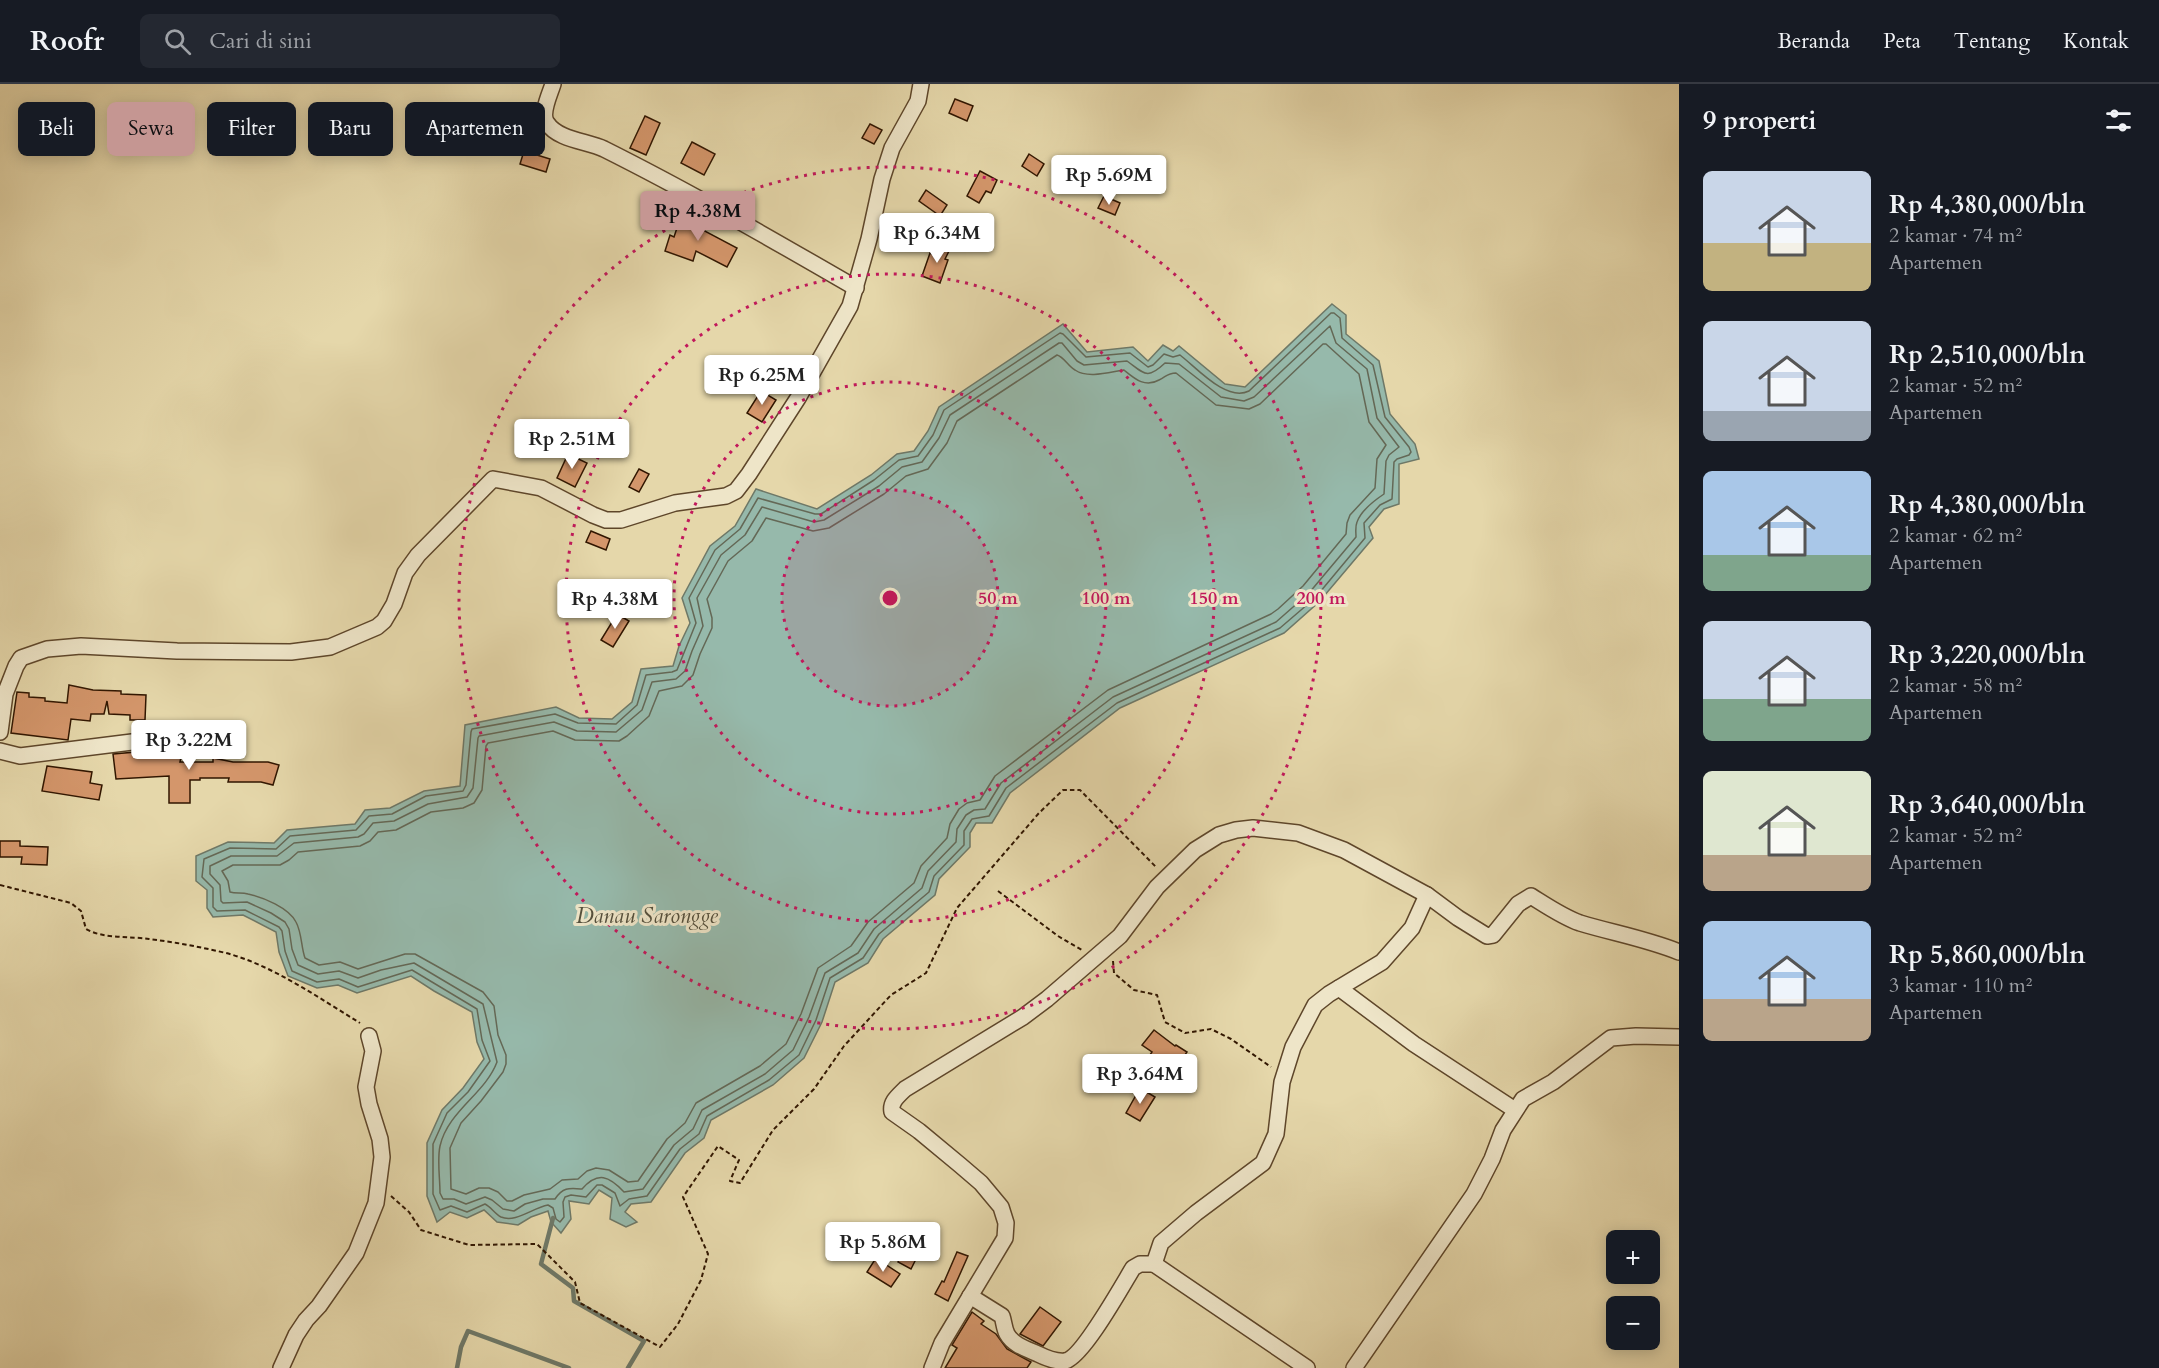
<!DOCTYPE html>
<html lang="id">
<meta charset="utf-8">
<style>
body{margin:0;font-family:Cardo,serif;background:#242831;color:#f1f3f6;height:100vh;display:flex;flex-direction:column;font-size:22px;white-space:nowrap}
*{box-sizing:border-box;margin:0}
p{font-size:20px;color:#9ea1a6}
.icon{flex:none;width:33px;height:33px;fill:none;stroke:currentColor;stroke-width:2;stroke-linecap:round;stroke-linejoin:round}
.map{position:relative;flex:1;overflow:hidden}
.drawer{display:flex;flex-direction:column;background:#171b24;width:480px}
.drawer>*{flex:none}
.top-card{position:absolute;left:18px;top:18px;width:570px;height:54px;display:flex;gap:12px}
.controls{position:absolute;left:1606px;top:1146px;display:grid;gap:12px}
.controls a{display:grid;place-items:center;width:54px;height:54px;border-radius:9px;background:#171b24;box-shadow:0 3px 15px #0003;font-size:30px}
.price{position:absolute;translate:-50% -51px;padding:0 14px;border-radius:6px;background:#fff;color:#222;font-size:20px;line-height:39px;filter:drop-shadow(0 2px 3px #0008)}
.price::after{content:'';position:absolute;left:50%;top:36px;width:18px;height:14px;margin-left:-9px;background:inherit;clip-path:polygon(0 0,100% 0,50% 100%)}
.price.active{background:#c59692;color:#111}
ul{padding:0;list-style:none}
li{display:flex;align-items:center;gap:18px;height:150px;padding:0 24px}
li span{display:grid;place-items:center;flex:none;width:168px;height:120px;border-radius:9px;color:#555}
li>.icon{margin-inline-start:auto}
span .icon{width:72px;height:72px;fill:#fffc;stroke-width:1}
li b{font-size:26px}
h2{display:flex;justify-content:space-between;align-items:center;height:72px;padding:0 24px;font-size:26px}
.chip{padding:0 21px;border-radius:9px;background:#171b24;box-shadow:0 3px 15px #0003;font-size:21px;line-height:54px}
.chip.active{background:#c59692;color:#111}
header{display:flex;align-items:center;gap:36px;box-sizing:border-box;height:84px;padding:0 30px;background:#171b24;border-bottom:2px solid #363941}
header strong{font-size:28px}
nav{display:flex;gap:33px;margin-inline-start:auto;font-size:21px}
.search{width:420px;height:54px;background:#242831;display:flex;align-items:center;gap:15px;box-sizing:border-box;padding:0 21px;border-radius:9px;color:#9ea1a6;font-size:22px}
main{display:flex;flex:1;min-height:0}
.map>svg:first-child{display:block}
.water{fill:#96b9ab;stroke:#6e7867;stroke-width:1.5}
.lines{fill:none;stroke-linecap:round;stroke-linejoin:round}
.shore{stroke:#646856;stroke-width:1.5}
.stream{stroke:#6e7867;stroke-width:4.5}
.building{fill:#d4966b;stroke:#311600;stroke-width:1.5}
.street-casing{stroke:#5e462a;stroke-width:18}
.path{stroke:#311600;stroke-width:2;stroke-dasharray:4.5 3;stroke-linecap:butt}
.street{stroke:#eee5c8;stroke-width:15}
.ring{fill:none;stroke:#c2185b;stroke-width:3;stroke-dasharray:3 6}
.labels{text-anchor:middle;dominant-baseline:central;stroke-width:6;stroke-linejoin:round;paint-order:stroke}
.water-label{font-size:22px;font-style:italic;fill:#544f3c;stroke:#eee5c8}
.centre{fill:#c2185b;stroke:#eee5c8;stroke-width:3}
.ring-label{font-size:18px;text-anchor:middle;font-weight:bold;fill:#c2185b;stroke:#eee5c8;stroke-width:6;stroke-linejoin:round;paint-order:stroke}
</style>
<header>
<strong>Roofr</strong>
<div class="search"><svg class="icon" aria-label="search" viewBox="0 0 24 24"><circle cx="10" cy="10" r="6"/><path d="M15 15l6 6"/></svg>Cari di sini</div>
<nav><a>Beranda</a><a>Peta</a><a>Tentang</a><a>Kontak</a></nav>
</header>
<main>
<div class="map">
<svg width="1679" height="1284" viewBox="0 0 1679 1284">
<rect width="100%" height="100%" fill="#e5d7aa"/>
<filter id="stains"><feTurbulence type="fractalNoise" baseFrequency=".00333" numOctaves="4"/><feColorMatrix values="0 0 0 0 .2 0 0 0 0 .09 0 0 0 0 .02 0 0 0 .5 -.17"/></filter>
<radialGradient id="worn" r=".72"><stop offset=".6" stop-color="#630" stop-opacity="0"/><stop offset="1" stop-color="#630" stop-opacity=".3"/></radialGradient>
<path class="water" d="M1332,220L1346,231V250L1379,277L1390,330L1415,360L1419,375L1399,380V420L1384,425L1369,443L1373,454L1319,518L1284,549L1120,624L1010,709L992,739H976L970,749V763L939,795L935,811L883,855L868,879L835,898L822,938L804,974L773,1001L711,1036L704,1054L685,1069L651,1118L631,1120L625,1128L637,1138L626,1143L610,1135L612,1114L599,1106L589,1120L569,1117L571,1135L561,1149L551,1138L548,1127L531,1133L518,1141L497,1138L484,1126L467,1134L450,1128L437,1138L427,1112V1059L442,1026L463,1004L484,975L477,958L472,928L434,907L411,892L357,909L338,901L317,904L288,892L279,868L276,848L243,831L213,833L207,824V806L196,797V772L228,758L274,759L287,746L355,740L365,726L390,724L424,707L460,702L465,641L556,623L579,634L612,635L632,618L641,585L673,582L679,562L690,539L682,514L710,462L735,442L756,405L817,425L871,391L897,370L914,367L928,347L939,323L1063,240L1087,268L1133,263L1148,277L1163,261L1173,267L1179,262L1225,300L1245,303Z"/>
<g class="lines">
<g class="shore">
<path d="M1331,229H1334L1340,234L1342,254L1373,281L1385,333L1409,363L1411,368L1409,371L1397,375L1394,378L1392,415L1380,421L1364,439L1365,454L1315,514L1280,544L1117,619L1006,704L989,732L972,735L964,747V761L934,792L929,808L879,850L863,874L830,894L816,936L799,971L769,996L707,1032L699,1050L680,1065L647,1112L629,1115L620,1122L615,1109L602,1101H597L586,1113L571,1111L565,1113L563,1118L564,1133L560,1138L556,1135L553,1124L548,1121C532,1124 516,1139 501,1133C495,1130 491,1123 485,1120L467,1128L451,1122L440,1126L433,1110V1060L447,1029L468,1008L490,977L482,956L477,925L412,886L358,903L339,895L317,898L292,887L285,867L282,847L279,843L245,826L217,827L213,823V804L202,793L204,775L230,764L276,765L290,752L356,746L369,732L392,730L426,712L463,707L466,701L471,648L472,645L555,630L578,639L616,640L637,621L646,591L672,588L677,586L696,539L689,514L715,466L740,445L758,414L815,430H821L874,396L899,376L918,372L933,351L944,326L1060,249L1063,250L1086,273L1130,269L1148,283L1153,281L1164,270L1173,273L1180,271C1197,284 1226,318 1249,307Z"/>
<path d="M1330,242L1336,259L1367,285L1377,334L1399,363L1389,371L1386,377L1384,410C1375,416 1361,427 1357,438C1355,443 1356,448 1356,453L1309,509L1276,538L1113,613L1001,699L985,725L974,726L966,731L957,745L956,758L928,787L922,804L874,845L858,869L825,889L809,933L793,966L765,990L702,1026L693,1045L674,1061L643,1105L624,1108C609,1092 598,1087 582,1105C569,1104 563,1103 555,1115H543L525,1120L514,1127L503,1125L492,1116L485,1113L466,1120L454,1115H443L440,1109C440,1094 437,1076 440,1062C448,1027 485,1010 497,978L483,920L414,879L381,886L358,894L339,887L318,890L298,881L292,865L289,845L285,838L271,829L247,818L223,819L221,817L220,801L210,790V782L231,772H277L294,759L358,753L364,750L373,739L394,737L428,720L467,713L473,704L478,654L479,652L554,638L577,647L616,648L642,626L652,598L676,595L685,587L692,567L703,542L697,514L721,471L745,451L762,423L814,438L824,436L879,402L902,383L922,378L939,354L950,331L1059,259H1062L1077,277L1084,281L1127,277C1145,290 1147,296 1165,279L1179,280L1221,313L1244,317L1254,313Z"/>
<path d="M1323,260H1326L1359,290L1369,338L1386,361L1377,375L1375,404L1350,431L1347,439L1346,450L1303,502L1278,525L1271,530L1108,606L995,692L980,716L967,719L959,725L950,740L947,754L921,782L914,799L868,838L851,862L818,884L801,930L786,960L760,982L696,1019L685,1039L667,1055L638,1097L628,1098L609,1086L596,1084L587,1087L578,1095L562,1096L550,1105L524,1111L512,1117H507L498,1108L489,1104H479L466,1110L451,1105L450,1064L461,1039L481,1017L503,988L506,980V971L498,951L494,922L483,908L415,870H405L358,885L340,878L319,881L305,874C301,863 302,849 296,838C289,824 263,813 248,810C242,808 236,810 230,808L228,797L222,787L233,781H280L289,776L298,768L360,762L370,757L378,748L396,746L431,728L463,724L474,719L482,706L486,662L488,659L553,647L575,656L619,657L627,652L649,632L659,607L682,602L693,591L700,570L712,544V534L707,515L728,477L752,457L766,434L813,447L829,444L884,410L906,392L928,385L947,359L957,337L1057,271C1064,273 1068,282 1075,286C1088,295 1110,288 1124,286C1135,295 1145,304 1159,296C1166,293 1167,289 1176,289L1216,321L1249,325L1260,320Z"/>
</g>
<g class="stream">
<path d="M553,1134L541,1180L573,1204L574,1217L644,1257L628,1284"/>
<path d="M457,1284L461,1263L468,1247L569,1284"/>
</g>
</g>
<g class="building">
<path d="M955,15L973,22L967,37L949,29Z"/>
<path d="M645,32L660,39L646,71L630,64Z"/>
<path d="M870,40L882,46L874,60L862,54Z"/>
<path d="M692,58L715,70L704,91L681,79Z"/>
<path d="M524,67L550,75L546,88L520,80Z"/>
<path d="M1029,70L1044,80L1037,92L1022,82Z"/>
<path d="M980,87L997,96L991,109L986,107L979,119L967,112Z"/>
<path d="M926,106L947,121L940,132L919,117Z"/>
<path d="M1104,112L1120,119L1115,131L1098,124Z"/>
<path d="M683,126L701,132L697,143L737,164L727,183L696,167L693,177L665,167L670,151L674,153Z"/>
<path d="M891,132L903,138L895,153L883,146Z"/>
<path d="M941,158L951,163L945,175L948,176L940,199L922,192L930,169L934,171Z"/>
<path d="M761,307L776,316L762,338L747,329Z"/>
<path d="M568,370L587,379L575,403L557,394Z"/>
<path d="M639,385L649,390L639,408L629,403Z"/>
<path d="M591,447L610,455L606,466L586,458Z"/>
<path d="M617,530L629,537L613,563L601,556Z"/>
<path d="M69,601L93,606L121,607V610L146,611L145,636H130V631L109,630L107,617L104,630H91L90,637L71,635L68,656L11,649L17,608L29,609V613L45,614V617L67,619Z"/>
<path d="M183,664L180,678H213V674L233,678H268L279,681L273,701L261,698H228L229,694H200V696H190V719H169V692L116,695L113,670Z"/>
<path d="M47,682L92,688L90,699L102,701L99,716L42,707Z"/>
<path d="M0,757H20V762L48,763L47,781L21,780L22,773H0Z"/>
<path d="M1154,946L1175,962L1176,961L1187,968L1173,988L1161,980L1149,998L1137,990L1152,968L1142,961Z"/>
<path d="M1140,1004L1155,1013L1140,1037L1126,1029Z"/>
<path d="M910,1155L923,1161L911,1185L898,1178Z"/>
<path d="M957,1168L968,1172L948,1217L935,1210L942,1197L944,1198Z"/>
<path d="M876,1174L900,1190L891,1203L867,1188Z"/>
<path d="M1040,1223L1061,1238L1043,1262L1020,1250Z"/>
<path d="M972,1228L984,1237L981,1240L996,1250L1007,1265L1031,1278L1027,1284H945L957,1264L952,1261Z"/>
</g>
<g class="lines">
<g class="street-casing">
<g id="street">
<path d="M553,0C550,10 540,30 547,39C558,56 587,57 604,65C690,108 773,156 856,204"/>
<path d="M0,648L5,610L16,582L21,574L47,565L81,562L177,567L291,568L330,563L377,543L384,537L394,520L405,489L418,471L493,395L541,404L593,431L606,436H621L675,419L726,412L736,407L749,390L798,314L850,222L869,155L882,95L892,64L918,17L921,0"/>
<path d="M0,667L20,672L140,657"/>
<path d="M1339,904L1414,960L1515,1026"/>
<path d="M970,1212L1002,1232C1004,1238 1004,1244 1007,1250C1013,1261 1027,1265 1038,1270C1046,1274 1055,1278 1065,1277C1082,1274 1122,1202 1133,1184L1140,1180H1154"/>
<path d="M281,1284L296,1251L306,1236L319,1222L356,1169L376,1119L382,1073L380,1055L369,1020L366,1003L373,967L369,952"/>
<path d="M932,1284L942,1259L1005,1154L1006,1139L1001,1123L981,1099L960,1081L919,1047L892,1028C890,1018 898,1012 905,1005L1023,933L1047,915L1120,852L1157,803L1195,766L1219,751L1236,746L1253,744L1298,749L1344,766L1427,811L1458,834L1487,852L1493,851L1518,820L1531,812C1547,822 1563,833 1580,839C1613,849 1647,855 1679,868"/>
<path d="M1307,1284L1154,1180L1161,1159L1196,1129L1263,1079L1276,1050L1282,998L1293,963L1315,921L1329,910L1382,878L1412,844L1427,811"/>
<path d="M1354,1284L1474,1110L1492,1075L1503,1046L1523,1015L1553,998L1611,954L1636,952L1679,953"/>
</g>
</g>
<g class="path">
<path d="M0,801L71,819L81,827L86,845C103,855 130,852 149,855C175,858 200,863 226,869C272,881 319,914 360,939"/>
<path d="M998,807L1058,852L1082,866"/>
<path d="M1113,877L1114,889L1134,906L1157,911L1165,938L1185,949L1211,945L1231,955L1271,983"/>
<path d="M391,1112L409,1128L421,1146L469,1161L537,1160L575,1198L580,1219L660,1263L678,1240L701,1196L708,1170L683,1113L718,1062L739,1076L730,1097L740,1099L773,1046L814,1005L844,962L891,911L926,889L957,824L1039,729L1063,706H1080L1157,784"/>
</g>
<use href="#street" class="street"/>
</g>
<circle cx="890" cy="514" r="108" fill="#c2185b" fill-opacity=".12"/>
<g class="ring">
<circle cx="890" cy="514" r="108"/>
<circle cx="890" cy="514" r="216"/>
<circle cx="890" cy="514" r="324"/>
<circle cx="890" cy="514" r="431"/>
</g>
<g class="labels">
<g class="water-label">
<text x="647" y="832">Danau Sarongge</text>
</g>
</g>
<circle cx="890" cy="514" r="9" class="centre"/>
<g class="ring-label">
<text x="998" y="520">50 m</text>
<text x="1106" y="520">100 m</text>
<text x="1214" y="520">150 m</text>
<text x="1321" y="520">200 m</text>
</g>
<rect width="100%" height="100%" filter="url(#stains)"/>
<rect width="100%" height="100%" fill="url(#worn)"/>
</svg>
<div class="controls">
<a>+</a>
<a>−</a>
</div>
<b class="price" style="left:1109px;top:122px">Rp 5.69M</b>
<b class="price active" style="left:698px;top:158px">Rp 4.38M</b>
<b class="price" style="left:937px;top:180px">Rp 6.34M</b>
<b class="price" style="left:762px;top:322px">Rp 6.25M</b>
<b class="price" style="left:572px;top:386px">Rp 2.51M</b>
<b class="price" style="left:615px;top:546px">Rp 4.38M</b>
<b class="price" style="left:189px;top:687px">Rp 3.22M</b>
<b class="price" style="left:1140px;top:1021px">Rp 3.64M</b>
<b class="price" style="left:883px;top:1189px">Rp 5.86M</b>
<div class="top-card">
<a class="chip">Beli</a>
<a class="chip active">Sewa</a>
<a class="chip">Filter</a>
<a class="chip">Baru</a>
<a class="chip">Apartemen</a>
</div>
</div>
<section class="drawer">
<h2>9 properti<svg class="icon" aria-label="filters" viewBox="0 0 24 24"><path d="M4 7h16M4 17h16"/><circle cx="9" cy="7" r="2"/><circle cx="15" cy="17" r="2"/></svg></h2>
<ul>
<li><span style="background:linear-gradient(#c9d6e8 60%,#c2b280 0)"><svg class="icon" aria-label="home" viewBox="0 0 24 24"><path d="M3 11l9-7 9 7M6 9v11h12V9"/></svg></span><div><b>Rp 4,380,000/bln</b><p>2 kamar · 74 m²</p><p>Apartemen</p></div></li>
<li><span style="background:linear-gradient(#c9d6e8 75%,#9aa5b1 0)"><svg class="icon" aria-label="home" viewBox="0 0 24 24"><path d="M3 11l9-7 9 7M6 9v11h12V9"/></svg></span><div><b>Rp 2,510,000/bln</b><p>2 kamar · 52 m²</p><p>Apartemen</p></div></li>
<li><span style="background:linear-gradient(#a9c7e8 70%,#7fa58c 0)"><svg class="icon" aria-label="home" viewBox="0 0 24 24"><path d="M3 11l9-7 9 7M6 9v11h12V9"/></svg></span><div><b>Rp 4,380,000/bln</b><p>2 kamar · 62 m²</p><p>Apartemen</p></div></li>
<li><span style="background:linear-gradient(#c9d6e8 65%,#7fa58c 0)"><svg class="icon" aria-label="home" viewBox="0 0 24 24"><path d="M3 11l9-7 9 7M6 9v11h12V9"/></svg></span><div><b>Rp 3,220,000/bln</b><p>2 kamar · 58 m²</p><p>Apartemen</p></div></li>
<li><span style="background:linear-gradient(#dfe7d0 70%,#b9a48a 0)"><svg class="icon" aria-label="home" viewBox="0 0 24 24"><path d="M3 11l9-7 9 7M6 9v11h12V9"/></svg></span><div><b>Rp 3,640,000/bln</b><p>2 kamar · 52 m²</p><p>Apartemen</p></div></li>
<li><span style="background:linear-gradient(#a9c7e8 65%,#b9a48a 0)"><svg class="icon" aria-label="home" viewBox="0 0 24 24"><path d="M3 11l9-7 9 7M6 9v11h12V9"/></svg></span><div><b>Rp 5,860,000/bln</b><p>3 kamar · 110 m²</p><p>Apartemen</p></div></li>
</ul>
</section>
</main>
